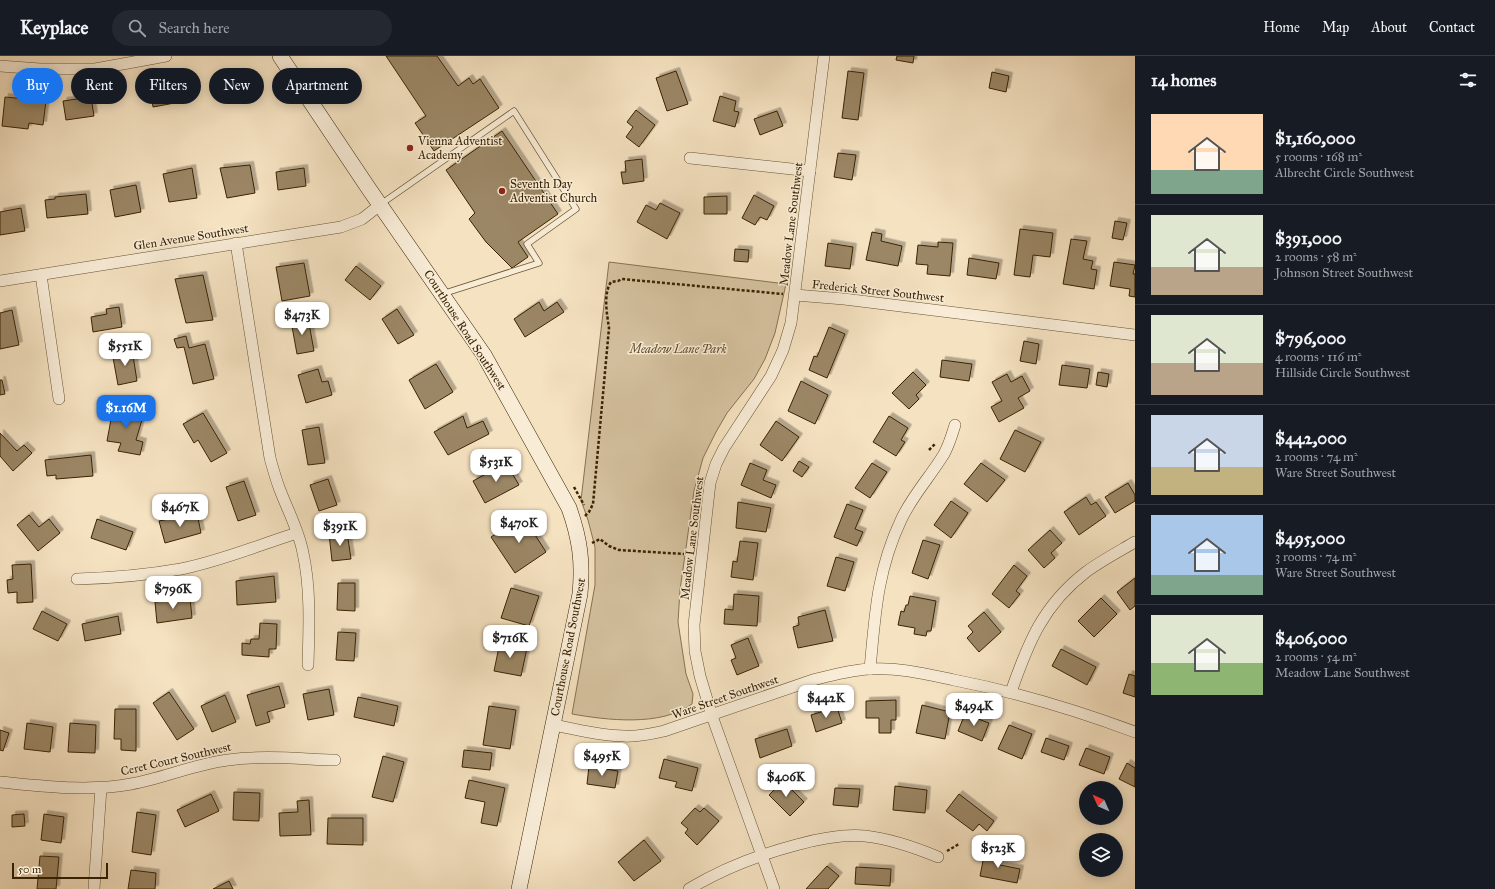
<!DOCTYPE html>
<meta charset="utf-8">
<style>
body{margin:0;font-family:"IM FELL Great Primer",serif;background:#242831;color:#f1f3f6;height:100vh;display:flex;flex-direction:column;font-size:15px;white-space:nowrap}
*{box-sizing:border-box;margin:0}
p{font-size:13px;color:#9ea1a6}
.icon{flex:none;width:22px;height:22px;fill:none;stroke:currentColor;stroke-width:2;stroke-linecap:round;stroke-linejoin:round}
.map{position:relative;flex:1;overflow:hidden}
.side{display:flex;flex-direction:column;background:#171b24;width:360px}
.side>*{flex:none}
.guide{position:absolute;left:12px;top:12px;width:380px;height:36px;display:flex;gap:8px}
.needle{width:26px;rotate:315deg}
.tools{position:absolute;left:1079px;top:725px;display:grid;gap:8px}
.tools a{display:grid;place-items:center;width:44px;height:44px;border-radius:50%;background:#171b24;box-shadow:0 2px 10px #0003;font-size:20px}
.scale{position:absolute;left:12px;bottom:10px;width:96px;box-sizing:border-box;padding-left:4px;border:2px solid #3a2301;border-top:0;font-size:11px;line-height:14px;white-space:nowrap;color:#3a2301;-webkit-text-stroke:3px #f8ecd7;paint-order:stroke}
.price{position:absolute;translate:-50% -34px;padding:0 9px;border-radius:8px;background:#fff;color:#222;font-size:13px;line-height:26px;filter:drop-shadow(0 1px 2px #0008)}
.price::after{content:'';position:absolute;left:50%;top:24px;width:12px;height:9px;margin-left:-6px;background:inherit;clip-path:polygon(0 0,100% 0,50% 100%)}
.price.current{background:#1a73e8;color:#fff}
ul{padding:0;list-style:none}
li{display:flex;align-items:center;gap:12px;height:100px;padding:0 16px}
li+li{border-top:1px solid #363941}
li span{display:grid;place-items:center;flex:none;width:112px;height:80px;border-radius:0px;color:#555}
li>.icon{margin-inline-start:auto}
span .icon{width:48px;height:48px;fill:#fffc;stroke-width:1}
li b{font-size:17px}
h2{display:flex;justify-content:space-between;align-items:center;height:48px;padding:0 16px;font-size:17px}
.tag{padding:0 14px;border-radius:18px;background:#171b24;box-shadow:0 2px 10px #0003;font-size:14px;line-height:36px}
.tag.current{background:#1a73e8;color:#fff}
header{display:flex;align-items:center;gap:24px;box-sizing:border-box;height:56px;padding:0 20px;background:#171b24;border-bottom:1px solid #363941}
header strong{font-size:19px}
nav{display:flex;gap:22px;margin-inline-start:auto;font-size:14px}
.search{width:280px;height:36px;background:#242831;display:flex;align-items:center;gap:10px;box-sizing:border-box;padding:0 14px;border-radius:22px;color:#9ea1a6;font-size:15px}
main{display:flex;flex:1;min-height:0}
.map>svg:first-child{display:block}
.green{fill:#d5c2a0;stroke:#887250}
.building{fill:#9b8665;stroke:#3a2301;filter:url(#shadow)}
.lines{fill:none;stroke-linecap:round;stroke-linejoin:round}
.lane-casing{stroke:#695331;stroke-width:7}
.street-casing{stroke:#695331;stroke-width:12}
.secondary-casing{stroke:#3a2301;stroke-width:16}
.path{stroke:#3a2301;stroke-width:2.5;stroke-dasharray:3 2;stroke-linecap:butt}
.lane{stroke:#f8ecd7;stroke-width:5.5}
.street{stroke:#f8ecd7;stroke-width:11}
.secondary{stroke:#f8ecd7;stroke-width:15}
.poi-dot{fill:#8f2418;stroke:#f8ecd7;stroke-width:1.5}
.labels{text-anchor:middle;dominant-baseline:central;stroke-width:3;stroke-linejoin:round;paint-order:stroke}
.poi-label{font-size:12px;fill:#3a2301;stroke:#f8ecd7;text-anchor:start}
.street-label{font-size:12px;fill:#3a2301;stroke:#f8ecd7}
.park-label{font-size:12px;font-style:italic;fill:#614b29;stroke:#f8ecd7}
</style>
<header>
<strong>Keyplace</strong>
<div class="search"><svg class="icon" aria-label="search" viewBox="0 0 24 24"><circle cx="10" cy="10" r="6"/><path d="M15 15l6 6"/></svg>Search here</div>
<nav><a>Home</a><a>Map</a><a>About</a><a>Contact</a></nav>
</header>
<main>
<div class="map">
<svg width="1135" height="833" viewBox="0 0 1135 833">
<defs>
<filter id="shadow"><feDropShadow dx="3.5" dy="-3.5" stdDeviation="0" flood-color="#0004"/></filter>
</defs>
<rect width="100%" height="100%" fill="#f5e2c1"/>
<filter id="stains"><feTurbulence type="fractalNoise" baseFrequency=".005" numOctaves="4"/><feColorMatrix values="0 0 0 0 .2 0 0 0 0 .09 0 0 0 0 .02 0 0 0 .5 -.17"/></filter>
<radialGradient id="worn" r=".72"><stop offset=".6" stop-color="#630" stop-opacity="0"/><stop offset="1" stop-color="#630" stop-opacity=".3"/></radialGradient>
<path class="green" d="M609,206L786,228L775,277L765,303L754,323L727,357L716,376L703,402L694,435L680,534L678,566L686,618L693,638L692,648C661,671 606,664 572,658L595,529V491L588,464L581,444Z"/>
<g class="building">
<path d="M386,0H437L458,30L469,22L473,28L480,23L499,52L434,95L415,67L426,60Z"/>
<path d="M897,0H914L913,7L896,4Z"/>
<path d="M676,15L688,48L667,55L656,22Z"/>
<path d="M848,15L864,17L858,64L842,62Z"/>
<path d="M992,16L1009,20L1006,36L989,32Z"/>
<path d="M247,18L250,40L223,44L219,22Z"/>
<path d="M177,26L180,46L153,51L150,31Z"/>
<path d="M720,40L736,45L734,55L739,56L735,71L713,65Z"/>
<path d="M5,41L46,45L43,69L29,67L28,73L2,70Z"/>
<path d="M91,41L94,60L66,64L63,45Z"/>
<path d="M636,54L655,69L639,91L626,81L633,71L627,66Z"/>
<path d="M777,55L783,70L760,79L754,63Z"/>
<path d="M502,75L558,158L518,186L528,201L512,212L486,186L469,163L475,157L446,114Z"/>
<path d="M838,97L856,99L852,124L834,121Z"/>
<path d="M642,103L644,125L623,128L621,116H626L625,105Z"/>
<path d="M250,109L255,137L227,142L220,112Z"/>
<path d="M192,112L197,142L169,146L163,118Z"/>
<path d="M304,112L306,130L278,134L276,116Z"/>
<path d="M136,129L141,156L115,161L110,134Z"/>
<path d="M86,138L88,158L47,162L45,144L55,143V141Z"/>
<path d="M754,139L774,150L767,164L760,161L755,169L742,162Z"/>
<path d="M727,140V158H704V141Z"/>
<path d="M660,147L680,157L667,183L637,166L646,149L656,154Z"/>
<path d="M21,152L25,175L0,179V156Z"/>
<path d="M1115,165L1127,167L1123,184L1112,182Z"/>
<path d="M1020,173L1053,177L1050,201L1033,199L1030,221L1014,219Z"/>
<path d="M872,176L882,178L881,185L902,190L898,210L866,204Z"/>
<path d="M1071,183L1087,185L1083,203L1093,205L1091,213L1097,214L1094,233L1063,228Z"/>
<path d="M938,186L953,187L950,220L927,218L928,209L916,208L918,189L938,191Z"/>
<path d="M828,187L853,191L850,213L825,210Z"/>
<path d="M735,193L749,194L748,206L734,205Z"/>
<path d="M969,202L999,207L996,223L967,219Z"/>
<path d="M1114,206L1135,209L1133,218H1135V241L1129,240L1130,233L1110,230Z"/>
<path d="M304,207L310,240L282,245L276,211Z"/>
<path d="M356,210L381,230L370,244L345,224Z"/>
<path d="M203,219L213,264L186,267L175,223Z"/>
<path d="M539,246L544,255L557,246L564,256L525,281L514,263Z"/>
<path d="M119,251L122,271L93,276L91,261L107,258L106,253Z"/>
<path d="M397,253L414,279L398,288L382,263Z"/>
<path d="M12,254L19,289L0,293V257Z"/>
<path d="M308,262L314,295L297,298L291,265Z"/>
<path d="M829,271L845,278L827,322L809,314L814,300L817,301Z"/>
<path d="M186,280L189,292L205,288L214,323L193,328L184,291L177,292L174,283Z"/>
<path d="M1024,285L1039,288L1036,308L1020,305Z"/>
<path d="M132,293L137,325L118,329L112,296Z"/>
<path d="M942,304L972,308L969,325L940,321Z"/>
<path d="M436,308L453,336L425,353L409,324Z"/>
<path d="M1062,309L1090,313L1087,332L1059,329Z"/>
<path d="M318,313L322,326L328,325L332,339L306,347L298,319Z"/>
<path d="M913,316L926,329L916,339L919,343L909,353L892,337Z"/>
<path d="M1098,316L1109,318L1107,331L1096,329Z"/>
<path d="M1007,318L1011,326L1022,320L1030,335L1018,342L1024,352L999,366L991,351L1002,345L992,326Z"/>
<path d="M0,324H2L5,338L0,339Z"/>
<path d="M801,325L828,339L815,368L788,355Z"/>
<path d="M114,347L144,357L136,384L143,386L140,399L118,395L121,387L107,385Z"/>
<path d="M203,357L227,397L211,406L198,384L194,387L183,368Z"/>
<path d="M463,360L467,372L483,365L489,378L448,399L434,376Z"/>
<path d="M889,360L908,372L901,384L905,386L896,400L873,386Z"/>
<path d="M776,365L799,381L782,405L760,389Z"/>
<path d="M319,371L325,407L308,409L302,374Z"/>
<path d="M1015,374L1041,386L1025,416L1000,403Z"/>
<path d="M0,377L17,395L24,389L32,397L13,415L0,400Z"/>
<path d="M91,399L93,420L56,423V419L47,420L45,404Z"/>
<path d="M799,405L809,411L802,421L793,415Z"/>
<path d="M506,407L519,429L485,447L473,425Z"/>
<path d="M750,407L767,414L763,424L776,429L771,442L741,429Z"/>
<path d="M872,407L887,416L870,442L855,432Z"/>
<path d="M981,407L1005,424L987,446L964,428Z"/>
<path d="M328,423L337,449L319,455L310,429Z"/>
<path d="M244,425L256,459L238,465L226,431Z"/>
<path d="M1128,427L1135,439V445L1115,457L1105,441Z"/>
<path d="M1086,441L1091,449L1096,446L1106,460L1079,479L1064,456Z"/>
<path d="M951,445L968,457L951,482L934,469Z"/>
<path d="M738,446L771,452L766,476L736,472Z"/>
<path d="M847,448L863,454L855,473L863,476L857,490L834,481Z"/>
<path d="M197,457L201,477L165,487L159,465Z"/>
<path d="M29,459L39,471L49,463L60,477L38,495L17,469Z"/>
<path d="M523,460L546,496L515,517L491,481Z"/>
<path d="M97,463L133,476L126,494L91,482Z"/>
<path d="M1050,474L1062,487L1051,497L1055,502L1044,512L1028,494Z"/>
<path d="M347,476L351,503L332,505L329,478Z"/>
<path d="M923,484L940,489L928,523L912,517Z"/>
<path d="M740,485L758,487L753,524L731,521L733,505L737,506Z"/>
<path d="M836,501L854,506L845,535L827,530Z"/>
<path d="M31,508L33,546L17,547V536L8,537L7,524L13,523L12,509Z"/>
<path d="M1014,509L1027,520L1016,535L1020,538L1009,552L992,538Z"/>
<path d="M274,520L276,546L237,549L236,525Z"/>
<path d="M1135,522V550L1130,554L1117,536Z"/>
<path d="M338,527H355V555L337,554Z"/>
<path d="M511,532L539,540L529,570L501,562Z"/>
<path d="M734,538L759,540L757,570L724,568L725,553L733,554Z"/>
<path d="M910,540L936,545L931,575H927L926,580L914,578L915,572L898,569L901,555L904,556L906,549H908Z"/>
<path d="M190,542L192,562L157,567L155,546Z"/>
<path d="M1101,542L1117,558L1094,581L1078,565Z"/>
<path d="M825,554L833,585L798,592L793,571L799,569L798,561Z"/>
<path d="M42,555L67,568L58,585L33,573Z"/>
<path d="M984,556L1001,576L979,596L967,582L973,576L968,570Z"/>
<path d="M118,560L121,578L85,585L82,568Z"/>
<path d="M260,567L277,568L276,593H269V601L242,599V587L250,588L251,583H259Z"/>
<path d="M338,576L356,577L354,605L336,604Z"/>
<path d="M748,582L759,610L737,619L731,604L736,602L731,589Z"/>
<path d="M500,586L527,592L521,620L494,615Z"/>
<path d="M1061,593L1096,611L1087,629L1052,610Z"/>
<path d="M1129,618L1135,620V641L1123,637Z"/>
<path d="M279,630L285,651L267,656L270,666L256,670L247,639Z"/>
<path d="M329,633L334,659L308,664L303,638Z"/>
<path d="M169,636L194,673L177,684L153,647Z"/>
<path d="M225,639L236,666L212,676L201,650Z"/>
<path d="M358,641L398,650L394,670L354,661Z"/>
<path d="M896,644V664H891V677H879V662H866V645Z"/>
<path d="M922,649L950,656L945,683L916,677Z"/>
<path d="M489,650L516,654L510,693L483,689Z"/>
<path d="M837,651L842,667L816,676L811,659Z"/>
<path d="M115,653H136V695L121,694V683H114Z"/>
<path d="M965,658L989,667L982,685L958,675Z"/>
<path d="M27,667L53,671L50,696L24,693Z"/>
<path d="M70,667L96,669L95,697L68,696Z"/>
<path d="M1009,669L1032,678L1022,703L998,693Z"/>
<path d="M787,673L792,690L760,702L755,683Z"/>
<path d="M0,674L9,677L3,695L0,694Z"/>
<path d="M1046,682L1069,690L1064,704L1041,696Z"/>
<path d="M1086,692L1110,701L1104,718L1079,709Z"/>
<path d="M464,694L492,697L490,714L462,711Z"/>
<path d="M383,700L404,706L393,746L372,741Z"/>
<path d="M664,703L698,712L692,735L675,731L677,726L659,722Z"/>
<path d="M1127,707L1135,712V731L1119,723Z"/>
<path d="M589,710L618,715L615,732L587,728Z"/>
<path d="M469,724L505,732L497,770L481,767L485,746L465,742Z"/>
<path d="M783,725L804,746L790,760L769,739Z"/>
<path d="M895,730L927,734L925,757L893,754Z"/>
<path d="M835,732L860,733L858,751L833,749Z"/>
<path d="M234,736L260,737L259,765L233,764Z"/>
<path d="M211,738L219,755L185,771L177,754Z"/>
<path d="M959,738L994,765L987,775L979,768L973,775L946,755Z"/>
<path d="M309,744L311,779L280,780L279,757L298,756L297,745Z"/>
<path d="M695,752L700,756L704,752L719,765L697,789L685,777L688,773L681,767Z"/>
<path d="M137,756L156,759L151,799L132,796Z"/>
<path d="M24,758L25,770L12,771V759Z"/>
<path d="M44,758L64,761L61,787L41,784Z"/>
<path d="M328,762H363V789L327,788Z"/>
<path d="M644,784L661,805L634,825L618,806Z"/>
<path d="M985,795L1002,798L1000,809L1020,813L1017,827L980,820Z"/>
<path d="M40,800L59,801L56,833H37Z"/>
<path d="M827,810L839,820L828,833H806Z"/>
<path d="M856,811L891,813L890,830L855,828Z"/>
<path d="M131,814L156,817L155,833H128Z"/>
<path d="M229,825L233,833H213Z"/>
</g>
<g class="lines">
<g class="lane-casing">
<path id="lane" d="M381,148L514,55L576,153L527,188L539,207L442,238"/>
</g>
<g class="street-casing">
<g id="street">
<path d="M0,10L40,13H95L166,0"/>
<path d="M690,102L810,115"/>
<path d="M236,187L270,402C273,413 276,424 280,434C288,455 299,475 303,497C311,533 309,573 308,609"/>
<path d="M41,219L59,343"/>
<path d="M0,225L341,171L362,163L380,149"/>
<path d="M795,239L844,243L1135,279"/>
<path d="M77,523C112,522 147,519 181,513C221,505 259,489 297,477"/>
<path d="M870,613C875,559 877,515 901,464C912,440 930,421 944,398C949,389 952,379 955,369"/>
<path d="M1011,636C1028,587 1043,549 1086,516C1101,505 1118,496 1135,486"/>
<path d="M553,669C576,673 600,680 624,680C637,681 651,678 664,675L813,624C832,619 850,614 870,613C898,611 926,618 954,624C1016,636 1076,654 1135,676"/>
<path d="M0,726C43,730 88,736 131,728C164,722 195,708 228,704C263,699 300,703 335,704"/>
<path d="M94,833L101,732"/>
<path d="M689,833C722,813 758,799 796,789C818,783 841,778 865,780C891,783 914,791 938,801"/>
<path d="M774,833L712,660L700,620L695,595L694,569L710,427L716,408L724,392L771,320L783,294L791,267L824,0"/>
</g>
</g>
<g class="secondary-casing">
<path id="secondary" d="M280,0L369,133L484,299L569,452C580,483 583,506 580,538L519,833"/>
</g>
<g class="path">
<path d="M929,394L936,387"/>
<path d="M574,431L584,449"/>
<path d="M585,460L589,456L593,448L609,272C607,258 603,238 611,226L618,225L622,223L783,238"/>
<path d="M592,487L600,483L609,490L619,494L684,498"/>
<path d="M947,795L959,788"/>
</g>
<use href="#lane" class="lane"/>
<use href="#street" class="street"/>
<use href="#secondary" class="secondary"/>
</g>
<g class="poi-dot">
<circle cx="410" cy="92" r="4"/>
<circle cx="502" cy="135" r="4"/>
</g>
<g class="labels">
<g class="poi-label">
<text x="418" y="85">Vienna Adventist<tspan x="418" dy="14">Academy</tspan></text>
<text x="510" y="128">Seventh Day<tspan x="510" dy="14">Adventist Church</tspan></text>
</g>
<g class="street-label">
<text transform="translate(791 168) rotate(-83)">Meadow Lane Southwest</text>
<text transform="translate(191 181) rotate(-9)">Glen Avenue Southwest</text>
<text transform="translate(878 235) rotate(6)">Frederick Street Southwest</text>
<text transform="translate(465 274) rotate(57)">Courthouse Road Southwest</text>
<text transform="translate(692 482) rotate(-83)">Meadow Lane Southwest</text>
<text transform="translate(568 591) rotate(-79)">Courthouse Road Southwest</text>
<text transform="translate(725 641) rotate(-19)">Ware Street Southwest</text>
<text transform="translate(176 703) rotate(-13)">Ceret Court Southwest</text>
</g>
<g class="park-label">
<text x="678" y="293">Meadow Lane Park</text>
</g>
</g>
<rect width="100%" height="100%" filter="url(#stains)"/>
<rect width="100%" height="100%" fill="url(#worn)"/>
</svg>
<div class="tools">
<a><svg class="needle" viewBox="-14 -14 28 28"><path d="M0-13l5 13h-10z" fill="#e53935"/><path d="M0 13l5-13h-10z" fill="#9ea1a6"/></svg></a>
<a><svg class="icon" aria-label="layers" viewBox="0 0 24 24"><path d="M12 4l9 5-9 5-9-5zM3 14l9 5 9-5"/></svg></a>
</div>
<div class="scale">50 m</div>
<b class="price" style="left:302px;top:280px">$473K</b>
<b class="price" style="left:125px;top:311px">$551K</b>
<b class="price current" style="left:126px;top:373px">$1.16M</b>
<b class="price" style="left:496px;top:427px">$531K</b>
<b class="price" style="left:180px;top:472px">$467K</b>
<b class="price" style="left:519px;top:488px">$470K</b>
<b class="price" style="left:340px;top:491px">$391K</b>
<b class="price" style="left:173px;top:554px">$796K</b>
<b class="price" style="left:510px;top:603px">$716K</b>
<b class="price" style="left:826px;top:663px">$442K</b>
<b class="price" style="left:974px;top:671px">$494K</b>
<b class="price" style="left:602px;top:721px">$495K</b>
<b class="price" style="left:786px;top:742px">$406K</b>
<b class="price" style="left:998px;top:813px">$523K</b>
<div class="guide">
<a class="tag current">Buy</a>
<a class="tag">Rent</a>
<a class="tag">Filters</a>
<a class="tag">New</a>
<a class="tag">Apartment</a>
</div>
</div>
<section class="side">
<h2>14 homes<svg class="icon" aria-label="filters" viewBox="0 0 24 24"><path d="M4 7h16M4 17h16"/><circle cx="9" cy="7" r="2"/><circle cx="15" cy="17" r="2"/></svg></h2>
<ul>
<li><span style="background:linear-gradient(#ffd9b3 70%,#7fa58c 0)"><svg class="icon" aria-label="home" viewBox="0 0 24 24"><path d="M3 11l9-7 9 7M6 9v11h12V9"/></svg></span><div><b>$1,160,000</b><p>5 rooms · 168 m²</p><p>Albrecht Circle Southwest</p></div></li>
<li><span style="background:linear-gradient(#dfe7d0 65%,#b9a48a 0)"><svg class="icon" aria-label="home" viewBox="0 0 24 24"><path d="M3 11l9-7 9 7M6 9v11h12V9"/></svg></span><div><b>$391,000</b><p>2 rooms · 58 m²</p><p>Johnson Street Southwest</p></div></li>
<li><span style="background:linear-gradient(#dfe7d0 60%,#b9a48a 0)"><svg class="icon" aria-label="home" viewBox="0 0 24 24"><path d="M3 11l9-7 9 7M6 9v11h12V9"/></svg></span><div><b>$796,000</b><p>4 rooms · 116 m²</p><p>Hillside Circle Southwest</p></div></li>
<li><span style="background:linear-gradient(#c9d6e8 65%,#c2b280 0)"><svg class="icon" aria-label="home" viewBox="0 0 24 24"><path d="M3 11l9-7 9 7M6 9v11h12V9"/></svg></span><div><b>$442,000</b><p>2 rooms · 74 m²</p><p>Ware Street Southwest</p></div></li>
<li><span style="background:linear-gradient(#a9c7e8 75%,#7fa58c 0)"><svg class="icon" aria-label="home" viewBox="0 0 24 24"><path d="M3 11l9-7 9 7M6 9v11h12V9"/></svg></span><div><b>$495,000</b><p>3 rooms · 74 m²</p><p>Ware Street Southwest</p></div></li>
<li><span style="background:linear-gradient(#dfe7d0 60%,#8fb573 0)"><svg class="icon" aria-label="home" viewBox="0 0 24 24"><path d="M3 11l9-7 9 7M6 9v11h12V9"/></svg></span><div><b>$406,000</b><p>2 rooms · 54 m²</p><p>Meadow Lane Southwest</p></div></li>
</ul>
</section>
</main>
